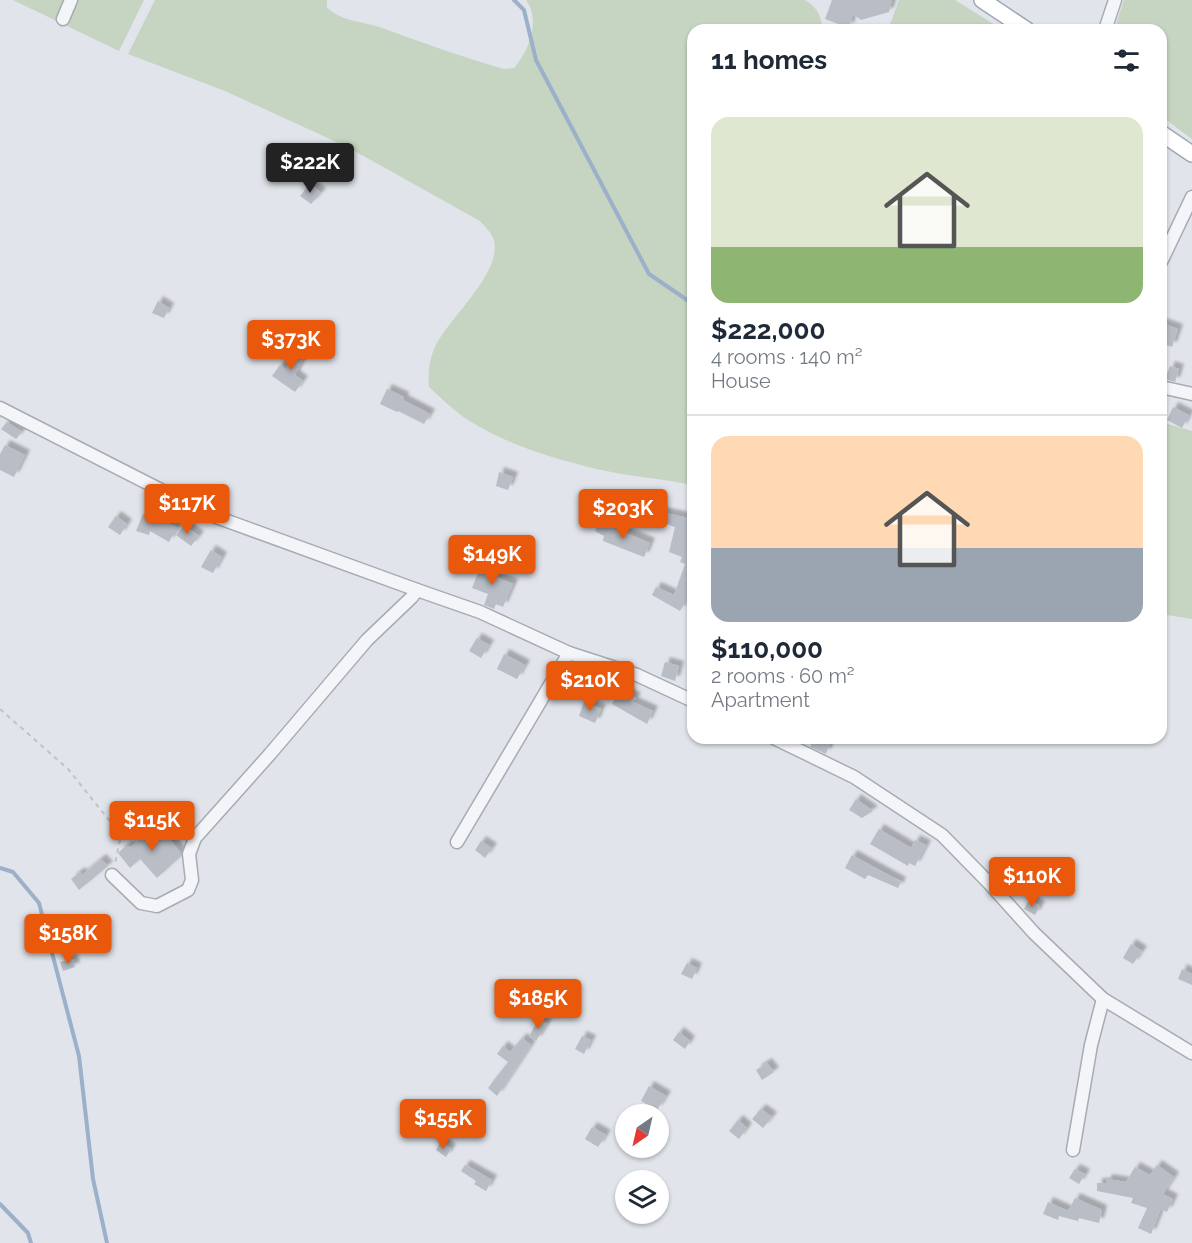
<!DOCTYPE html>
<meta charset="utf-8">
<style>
body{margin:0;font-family:Raleway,sans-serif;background:#f6f6f7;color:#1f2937;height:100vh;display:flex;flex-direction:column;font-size:22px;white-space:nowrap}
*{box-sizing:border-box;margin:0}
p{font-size:20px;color:#747a83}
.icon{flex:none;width:33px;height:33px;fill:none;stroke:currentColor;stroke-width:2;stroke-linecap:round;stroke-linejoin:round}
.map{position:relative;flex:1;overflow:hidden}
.drawer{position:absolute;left:687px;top:24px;width:480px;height:720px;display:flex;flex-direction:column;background:#fff;border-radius:18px;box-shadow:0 2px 4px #0004}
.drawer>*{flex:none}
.needle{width:39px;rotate:214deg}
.controls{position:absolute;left:615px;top:1104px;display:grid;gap:12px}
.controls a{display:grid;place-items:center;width:54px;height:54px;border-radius:50%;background:#fff;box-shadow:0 2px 4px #0004;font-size:30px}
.price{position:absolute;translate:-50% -51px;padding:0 14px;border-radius:6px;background:#ea580c;color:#fff;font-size:20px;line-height:39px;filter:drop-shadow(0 2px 3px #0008)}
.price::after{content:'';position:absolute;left:50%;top:36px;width:18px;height:14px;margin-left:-9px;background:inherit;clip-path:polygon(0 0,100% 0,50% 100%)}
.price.current{background:#222;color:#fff}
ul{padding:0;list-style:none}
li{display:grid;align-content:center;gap:12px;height:318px;padding:0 24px}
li+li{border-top:2px solid #e0e1e3}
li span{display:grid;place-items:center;height:186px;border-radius:18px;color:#555}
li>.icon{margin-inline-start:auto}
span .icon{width:108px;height:108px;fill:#fffc;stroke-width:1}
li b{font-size:26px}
h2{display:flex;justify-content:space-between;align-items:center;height:72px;padding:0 24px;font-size:26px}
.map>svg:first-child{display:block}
.green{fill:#c6d4c2}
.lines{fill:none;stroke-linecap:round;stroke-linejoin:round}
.stream{stroke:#9cb0c9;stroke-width:4}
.building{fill:#b8bdc6;filter:url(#shadow)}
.minor-casing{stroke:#a6abb4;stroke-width:15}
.major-casing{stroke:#a0a8b5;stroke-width:18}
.path{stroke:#bfc2c8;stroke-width:2;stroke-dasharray:4.5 4.5;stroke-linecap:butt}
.minor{stroke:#f4f5f8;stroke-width:12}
.major{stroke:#fff;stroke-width:15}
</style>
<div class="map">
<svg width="1192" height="1243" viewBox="0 0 1192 1243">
<defs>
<filter id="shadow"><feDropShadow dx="5" dy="-5" stdDeviation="1.5" flood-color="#0004"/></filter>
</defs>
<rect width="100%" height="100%" fill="#e1e4ea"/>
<g class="green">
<path d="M13,0H144L119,51Z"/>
<path d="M155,0H327V7C341,22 363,21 382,28C423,43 463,57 504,69L514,68C529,51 541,20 526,0H805C817,7 822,16 822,30H693V486C666,478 638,478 611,472C561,461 511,447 468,420C454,411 441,398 429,387C428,373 429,360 435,347C449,317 502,274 494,240C492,233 485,227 480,221L360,154L330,139L225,91L128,54Z"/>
<path d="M899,0H955L1003,30H888Z"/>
<path d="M1124,0H1192V139L1161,116V30H1114Z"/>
<path d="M1161,422L1192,431V619L1161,614Z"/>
</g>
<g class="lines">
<g class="stream">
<path d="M514,0L524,10L536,60L649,274L693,304"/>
<path d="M0,868L13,872L39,903L79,1056L93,1179L107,1243"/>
<path d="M0,1204L28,1233L31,1243"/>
</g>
</g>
<g class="building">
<path d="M832,0H892L889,12L861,20L853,14L849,28L825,19Z"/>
<path d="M310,184L321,193L311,204L300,196Z"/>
<path d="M158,301L169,308L164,318L152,313Z"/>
<path d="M1161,323L1178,329L1172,347L1161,343Z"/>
<path d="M297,347L307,352L295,375L303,381L295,392L272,376L280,365L286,369Z"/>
<path d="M1170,366L1179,369L1175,382L1165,379Z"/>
<path d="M387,389L404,397L403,400L430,414L424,424L398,411L397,412L380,404Z"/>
<path d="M1173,407L1189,415L1182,428L1167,420Z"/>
<path d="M7,422L22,432L16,439L1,429Z"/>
<path d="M5,445L25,455L14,477L0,470V454Z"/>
<path d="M499,472L513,477L508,490L496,486Z"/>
<path d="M642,502L657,507L656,511L693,519V596L690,595L680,611L652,595L656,587L674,595L685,564L680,562L682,557L669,552L675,527L653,519L652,525L637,520L639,514L635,513L636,507L641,508Z"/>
<path d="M143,514L164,521L177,528L169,542L150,531L149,535L136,531Z"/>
<path d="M116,516L127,524L120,535L108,527Z"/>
<path d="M599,522L650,543L644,557L603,541L604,536L595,531Z"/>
<path d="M184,525L199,536L191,546L176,535Z"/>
<path d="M211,550L222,557L213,573L201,567Z"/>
<path d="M483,561L498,567L494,576L513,584L503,607L496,604L494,609L484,605L488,594L472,588Z"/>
<path d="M477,638L489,645L481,658L469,651Z"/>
<path d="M504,654L525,665L517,679L497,669Z"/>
<path d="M665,662L679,666L675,681L661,676Z"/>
<path d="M620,689L636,698L633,702L653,711L647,724L612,704Z"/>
<path d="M584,702L601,709L595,723L579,716Z"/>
<path d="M814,738H832L826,754L810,747Z"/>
<path d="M856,799L873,811L862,818L849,810Z"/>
<path d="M156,824L181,853V856L157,878L140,859L130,868L118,853L126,846H132Z"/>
<path d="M879,829L911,848L915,840L926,845L915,866L909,863L908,866L870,844Z"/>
<path d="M481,841L492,848L485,858L475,850Z"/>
<path d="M852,855L901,882L898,888L868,875L865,879L845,868Z"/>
<path d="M101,859L108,866L79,890L71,879L80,872L82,875Z"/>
<path d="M1029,900L1040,906L1035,915L1024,909Z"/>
<path d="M1131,944L1142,951L1133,964L1123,958Z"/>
<path d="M73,959L75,967L63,971L60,962Z"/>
<path d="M687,963L697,968L692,979L681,974Z"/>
<path d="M1182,969L1192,974V985L1178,979Z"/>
<path d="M539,1019L547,1024L536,1041L529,1036Z"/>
<path d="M679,1032L690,1041L685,1049L673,1040Z"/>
<path d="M582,1036L591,1040L584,1054L575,1049Z"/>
<path d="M522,1038L531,1045L497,1096L488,1088L508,1062L497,1054L503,1046L510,1052Z"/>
<path d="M767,1063L774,1072L762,1080L756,1070Z"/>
<path d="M649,1086L666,1096L657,1110L641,1101Z"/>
<path d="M761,1109L772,1117L763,1128L752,1119Z"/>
<path d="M738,1120L747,1128L739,1139L729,1131Z"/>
<path d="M592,1127L606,1135L598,1147L585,1139Z"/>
<path d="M441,1142L451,1149L446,1157L436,1150Z"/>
<path d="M465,1165L492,1180L486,1191L474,1184L476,1181L461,1171Z"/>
<path d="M1157,1165L1174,1177L1163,1194L1173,1199L1167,1212L1161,1209L1151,1234L1138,1228L1147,1208L1131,1203L1133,1198L1097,1191V1183H1106L1107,1179L1126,1182L1135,1167L1150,1175Z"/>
<path d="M1075,1169L1085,1174L1079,1184L1069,1178Z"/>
<path d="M1075,1198L1102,1210L1099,1223L1079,1218L1078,1221L1059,1216L1058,1220L1043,1214L1048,1202L1068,1211Z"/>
</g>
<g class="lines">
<g class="minor-casing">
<g id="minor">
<path d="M63,19L71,0"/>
<path d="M1105,30L1115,0"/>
<path d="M1161,262L1192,197"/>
<path d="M1161,387L1192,394"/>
<path d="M0,408L208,514L417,590L412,597L367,640L270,754L195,838L189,854L192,880L188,890L157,906L141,903L112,875"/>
<path d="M417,590L480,612L569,653"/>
<path d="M774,738L854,777L942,835L988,882L1034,933L1103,999L1192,1053"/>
<path d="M457,842L569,653L637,675L693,701"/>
<path d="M1073,1150L1091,1045L1103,999"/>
</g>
</g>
<g class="major-casing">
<g id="major">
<path d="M982,0L1027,30"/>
<path d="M1161,133L1192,154"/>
</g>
</g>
<path class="path" d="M0,709L68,769L121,835L115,864"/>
<use href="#minor" class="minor"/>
<use href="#major" class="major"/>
</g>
</svg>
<div class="controls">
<a><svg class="needle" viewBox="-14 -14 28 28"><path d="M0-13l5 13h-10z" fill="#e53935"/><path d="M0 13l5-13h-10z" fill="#747a83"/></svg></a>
<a><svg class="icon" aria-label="layers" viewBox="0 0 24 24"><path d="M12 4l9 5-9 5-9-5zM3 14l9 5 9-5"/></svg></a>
</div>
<b class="price current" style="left:310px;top:194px">$222K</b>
<b class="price" style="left:291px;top:371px">$373K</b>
<b class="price" style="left:187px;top:535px">$117K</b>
<b class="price" style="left:623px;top:540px">$203K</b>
<b class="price" style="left:492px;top:586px">$149K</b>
<b class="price" style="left:590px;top:712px">$210K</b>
<b class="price" style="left:152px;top:852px">$115K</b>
<b class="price" style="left:1032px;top:908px">$110K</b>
<b class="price" style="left:68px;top:965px">$158K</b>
<b class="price" style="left:538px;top:1030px">$185K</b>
<b class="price" style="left:443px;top:1150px">$155K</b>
<section class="drawer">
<h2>11 homes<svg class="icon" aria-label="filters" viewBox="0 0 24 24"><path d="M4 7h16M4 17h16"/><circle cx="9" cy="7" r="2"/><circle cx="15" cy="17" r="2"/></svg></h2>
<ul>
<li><span style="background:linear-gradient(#dfe7d0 70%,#8fb573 0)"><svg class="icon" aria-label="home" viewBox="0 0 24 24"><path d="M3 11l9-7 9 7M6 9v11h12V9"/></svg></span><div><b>$222,000</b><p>4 rooms · 140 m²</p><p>House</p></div></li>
<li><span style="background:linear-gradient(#ffd9b3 60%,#9aa5b1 0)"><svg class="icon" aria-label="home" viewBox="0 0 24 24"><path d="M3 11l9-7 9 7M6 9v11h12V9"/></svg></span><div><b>$110,000</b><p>2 rooms · 60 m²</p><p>Apartment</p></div></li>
</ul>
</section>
</div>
